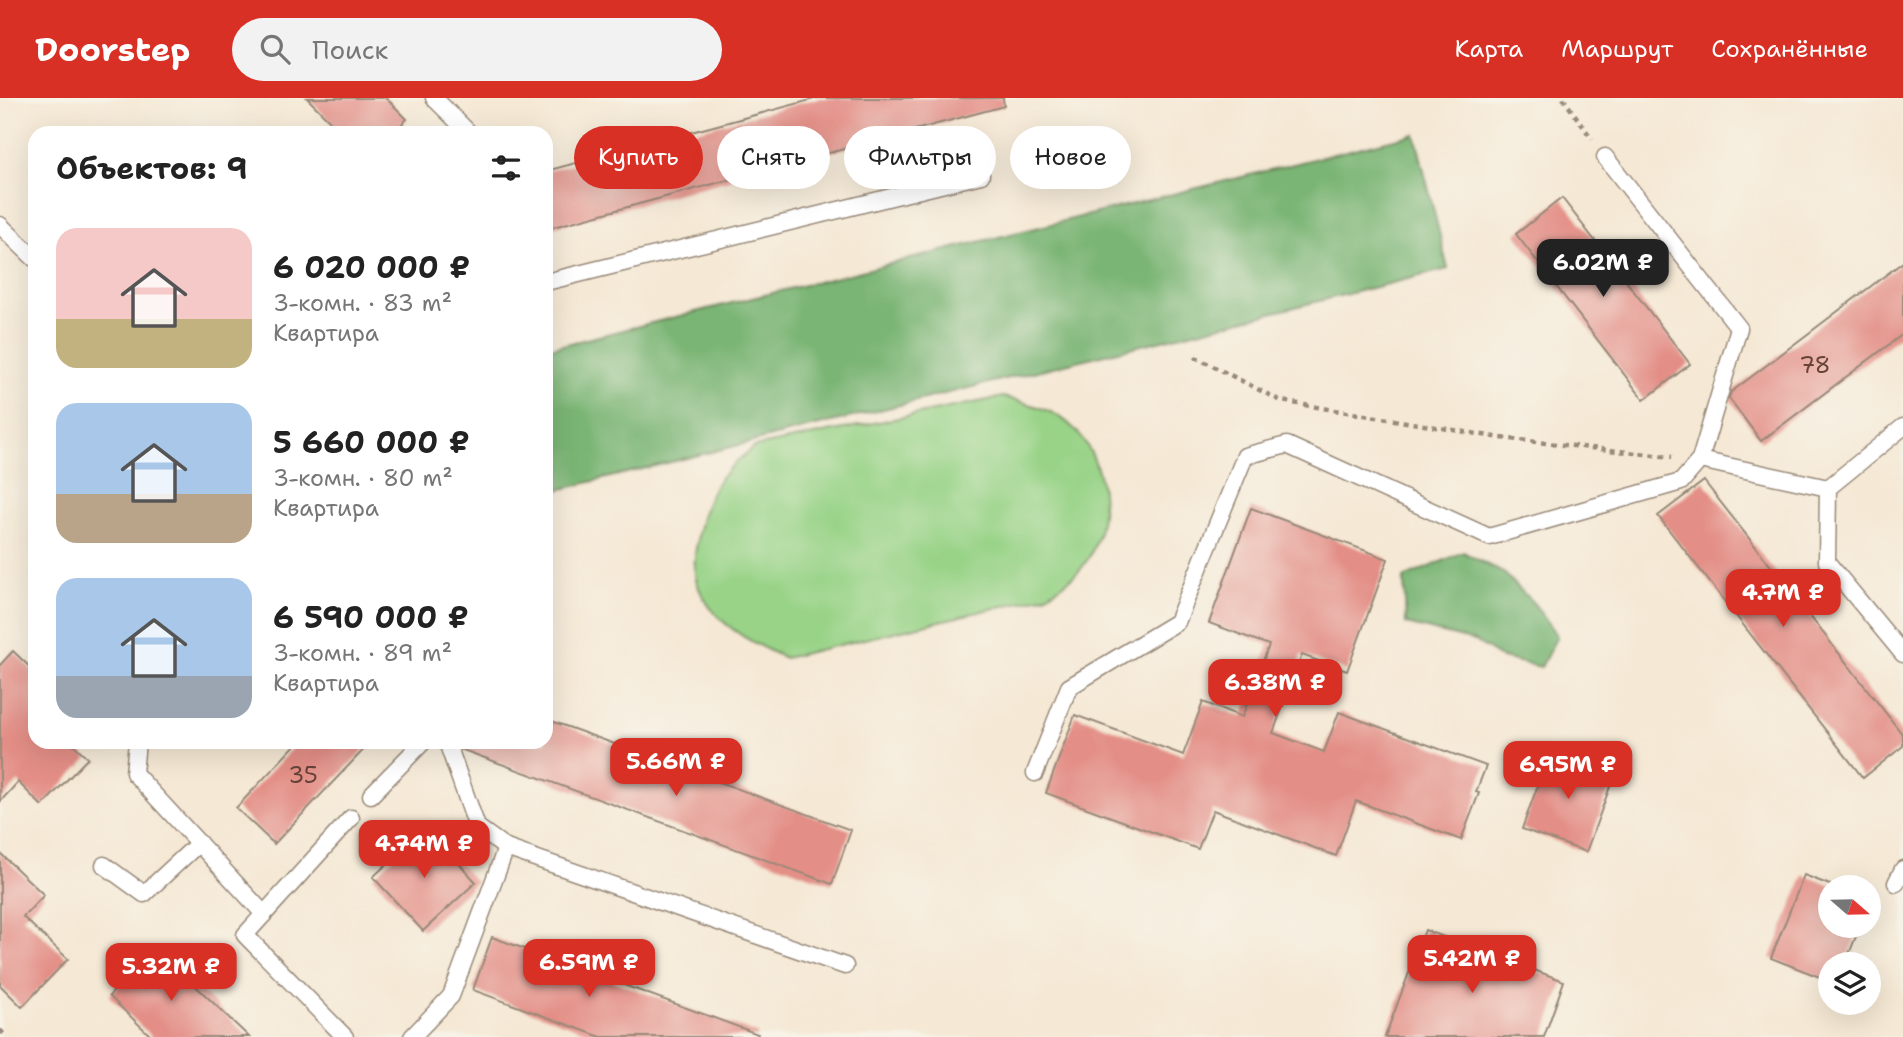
<!DOCTYPE html>
<html lang="ru">
<meta charset="utf-8">
<style>
body{margin:0;font-family:"Shantell Sans",sans-serif;background:#f2f2f2;color:#222;height:100vh;display:flex;flex-direction:column;font-size:26px;white-space:nowrap}
*{box-sizing:border-box;margin:0}
p{font-size:23px;color:#767676}
.icon{flex:none;width:38px;height:38px;fill:none;stroke:currentColor;stroke-width:2;stroke-linecap:round;stroke-linejoin:round}
.map{position:relative;flex:1;overflow:hidden}
.details{position:absolute;left:28px;top:28px;width:525px;height:623px;display:flex;flex-direction:column;background:#fff;border-radius:21px;box-shadow:0 7px 28px #0002}
.details>*{flex:none}
.guide{position:absolute;left:574px;top:28px;width:665px;height:63px;display:flex;gap:14px}
.needle{width:46px;rotate:110deg}
.buttons{position:absolute;left:1818px;top:777px;display:grid;gap:14px}
.buttons a{display:grid;place-items:center;width:63px;height:63px;border-radius:50%;background:#fff;box-shadow:0 7px 28px #0002;font-size:35px}
.price{position:absolute;translate:-50% -60px;padding:0 16px;border-radius:14px;background:#d93025;color:#fff;font-size:23px;line-height:46px;filter:drop-shadow(0 2px 4px #0008)}
.price::after{content:'';position:absolute;left:50%;top:42px;width:21px;height:16px;margin-left:-10px;background:inherit;clip-path:polygon(0 0,100% 0,50% 100%)}
.price.current{background:#222;color:#fff}
ul{padding:0;list-style:none}
li{display:flex;align-items:center;gap:21px;height:175px;padding:0 28px}
li span{display:grid;place-items:center;flex:none;width:196px;height:140px;border-radius:21px;color:#555}
li>.icon{margin-inline-start:auto}
span .icon{width:84px;height:84px;fill:#fffc;stroke-width:1}
li b{font-size:30px}
h2{display:flex;justify-content:space-between;align-items:center;height:84px;padding:0 28px;font-size:30px}
.tag{padding:0 24px;border-radius:32px;background:#fff;box-shadow:0 7px 28px #0002;font-size:24px;line-height:63px}
.tag.current{background:#d93025;color:#fff}
header{display:flex;align-items:center;gap:42px;box-sizing:border-box;height:98px;padding:0 35px;background:#d93025;color:#fff}
header strong{font-size:33px}
nav{display:flex;gap:38px;margin-inline-start:auto;font-size:24px}
.search{width:490px;height:63px;background:#f2f2f2;display:flex;align-items:center;gap:18px;box-sizing:border-box;padding:0 24px;border-radius:38px;color:#767676;font-size:26px}
.map>svg:first-child{display:block}
.green{fill:#98d387;stroke:#6a7e52;stroke-width:2}
.forest{fill:#7ab574;stroke:#5a7049;stroke-width:2}
.building{fill:#e38e86}
.lines{fill:none;stroke-linecap:round;stroke-linejoin:round}
.service-casing{stroke:#988979;stroke-width:19}
.path{stroke:#988979;stroke-width:4.5;stroke-dasharray:5 5;stroke-linecap:butt}
.service{stroke:#fff;stroke-width:16}
.labels{text-anchor:middle;dominant-baseline:central;stroke-width:5;stroke-linejoin:round;paint-order:stroke}
.number-label{font-size:23px;fill:#654338}
</style>
<header>
<strong>Doorstep</strong>
<div class="search"><svg class="icon" aria-label="search" viewBox="0 0 24 24"><circle cx="10" cy="10" r="6"/><path d="M15 15l6 6"/></svg>Поиск</div>
<nav><a>Карта</a><a>Маршрут</a><a>Сохранённые</a></nav>
</header>
<div class="map">
<svg width="1903" height="939" viewBox="0 0 1903 939">
<rect width="100%" height="100%" fill="#f7f3e8"/>
<filter id="ink" filterUnits="userSpaceOnUse"><feTurbulence type="fractalNoise" baseFrequency=".0143" numOctaves="2"/><feDisplacementMap in="SourceGraphic" scale="14" xChannelSelector="R" yChannelSelector="G"/><feConvolveMatrix kernelMatrix="1 2 1 2 8 2 1 2 1" color-interpolation-filters="sRGB"/></filter>
<filter id="wash" filterUnits="userSpaceOnUse"><feTurbulence type="fractalNoise" baseFrequency=".00686" numOctaves="4" result="noise"/><feDisplacementMap in="SourceGraphic" scale="28" xChannelSelector="R" yChannelSelector="G"/><feGaussianBlur stdDeviation="1.57" result="paint"/><feColorMatrix in="noise" values="0 0 0 0 0 0 0 0 0 0 0 0 0 0 0 0 0 1.4 0 .05"/><feComposite in="paint" operator="in"/></filter>
<g filter="url(#wash)">
<rect width="100%" height="100%" fill="#f5e8d4"/>
<path class="green" d="M1003,299C1024,305 1051,310 1068,325C1107,358 1113,423 1086,464C1076,479 1060,489 1045,498L785,560C751,545 710,524 697,485C692,469 696,448 699,432C708,390 721,375 754,349Z"/>
<g class="forest">
<path d="M1415,36L1448,171L546,395V251Z"/>
<path d="M1463,454L1505,476L1535,507L1557,538L1541,569L1502,560L1475,543L1406,526L1404,480Z"/>
</g>
<g id="blocks">
<g class="building">
<path d="M307,0H386L407,21L393,35H342Z"/>
<path d="M818,0H1003L1004,8L546,131V73Z"/>
<path d="M1562,100L1690,266L1644,302L1516,136Z"/>
<path d="M1903,164V236L1761,343L1729,300L1731,294Z"/>
<path d="M1704,383L1903,637V648L1863,680L1658,418Z"/>
<path d="M1251,410L1388,461L1347,573L1302,557L1273,635L1324,654L1339,614L1486,668L1476,694L1479,695L1461,742L1356,703L1336,758L1213,712L1198,751L1046,695L1075,617L1183,657L1203,604L1242,619L1269,547L1209,525Z"/>
<path d="M13,553L35,574V644H71L88,660L42,708L18,684L0,704V567Z"/>
<path d="M546,621L851,732L832,786L460,651L458,644H546Z"/>
<path d="M298,644H371L274,746L236,710Z"/>
<path d="M1551,651L1615,675L1586,754L1522,731Z"/>
<path d="M426,730L476,784L423,833L373,779Z"/>
<path d="M0,755L44,797L23,819L68,861L22,909L0,887Z"/>
<path d="M1804,777L1835,789H1830V828H1860L1845,866H1830V883L1771,860Z"/>
<path d="M1425,832L1564,883L1544,939H1385Z"/>
<path d="M492,839L758,936L757,939H601L473,892Z"/>
<path d="M155,849L249,939H152L109,898Z"/>
</g>
</g>
</g>
<g filter="url(#ink)">
<use href="#blocks" fill-opacity="0" stroke="#988979" stroke-width="2"/>
<g class="lines">
<g class="service-casing">
<g id="service">
<path d="M434,0L469,35"/>
<path d="M0,127L35,161"/>
<path d="M546,184L981,77"/>
<path d="M1700,362L1828,390"/>
<path d="M1828,390L1827,464L1903,556"/>
<path d="M1828,390L1903,329"/>
<path d="M137,644L134,675L264,816"/>
<path d="M447,644L477,729L506,750"/>
<path d="M1035,675L1069,589L1177,524L1245,358L1287,347L1489,439L1681,384L1700,362L1739,230L1605,59"/>
<path d="M371,697L423,644"/>
<path d="M104,767L144,796L199,745"/>
<path d="M1896,785L1903,771"/>
<path d="M345,939L245,837L351,720"/>
<path d="M412,939L451,898L506,750L845,868"/>
</g>
</g>
<g class="path">
<path d="M1563,0L1592,41"/>
<path d="M1195,259L1281,303L1501,340L1672,359"/>
<path d="M0,932L7,939"/>
</g>
<use href="#service" class="service"/>
</g>
</g>
<g class="labels">
<g class="number-label">
<text x="1815" y="267">78</text>
<text x="303" y="677">35</text>
</g>
</g>
</svg>
<div class="buttons">
<a><svg class="needle" viewBox="-14 -14 28 28"><path d="M0-13l5 13h-10z" fill="#e53935"/><path d="M0 13l5-13h-10z" fill="#767676"/></svg></a>
<a><svg class="icon" aria-label="layers" viewBox="0 0 24 24"><path d="M12 4l9 5-9 5-9-5zM3 14l9 5 9-5"/></svg></a>
</div>
<b class="price current" style="left:1603px;top:201px">6.02M ₽</b>
<b class="price" style="left:1783px;top:531px">4.7M ₽</b>
<b class="price" style="left:1275px;top:621px">6.38M ₽</b>
<b class="price" style="left:676px;top:700px">5.66M ₽</b>
<b class="price" style="left:1568px;top:703px">6.95M ₽</b>
<b class="price" style="left:424px;top:782px">4.74M ₽</b>
<b class="price" style="left:1472px;top:897px">5.42M ₽</b>
<b class="price" style="left:589px;top:901px">6.59M ₽</b>
<b class="price" style="left:171px;top:905px">5.32M ₽</b>
<div class="guide">
<a class="tag current">Купить</a>
<a class="tag">Снять</a>
<a class="tag">Фильтры</a>
<a class="tag">Новое</a>
</div>
<section class="details">
<h2>Объектов: 9<svg class="icon" aria-label="filters" viewBox="0 0 24 24"><path d="M4 7h16M4 17h16"/><circle cx="9" cy="7" r="2"/><circle cx="15" cy="17" r="2"/></svg></h2>
<ul>
<li><span style="background:linear-gradient(#f6c9c9 65%,#c2b280 0)"><svg class="icon" aria-label="home" viewBox="0 0 24 24"><path d="M3 11l9-7 9 7M6 9v11h12V9"/></svg></span><div><b>6 020 000 ₽</b><p>3-комн. · 83 m²</p><p>Квартира</p></div></li>
<li><span style="background:linear-gradient(#a9c7e8 65%,#b9a48a 0)"><svg class="icon" aria-label="home" viewBox="0 0 24 24"><path d="M3 11l9-7 9 7M6 9v11h12V9"/></svg></span><div><b>5 660 000 ₽</b><p>3-комн. · 80 m²</p><p>Квартира</p></div></li>
<li><span style="background:linear-gradient(#a9c7e8 70%,#9aa5b1 0)"><svg class="icon" aria-label="home" viewBox="0 0 24 24"><path d="M3 11l9-7 9 7M6 9v11h12V9"/></svg></span><div><b>6 590 000 ₽</b><p>3-комн. · 89 m²</p><p>Квартира</p></div></li>
</ul>
</section>
</div>
